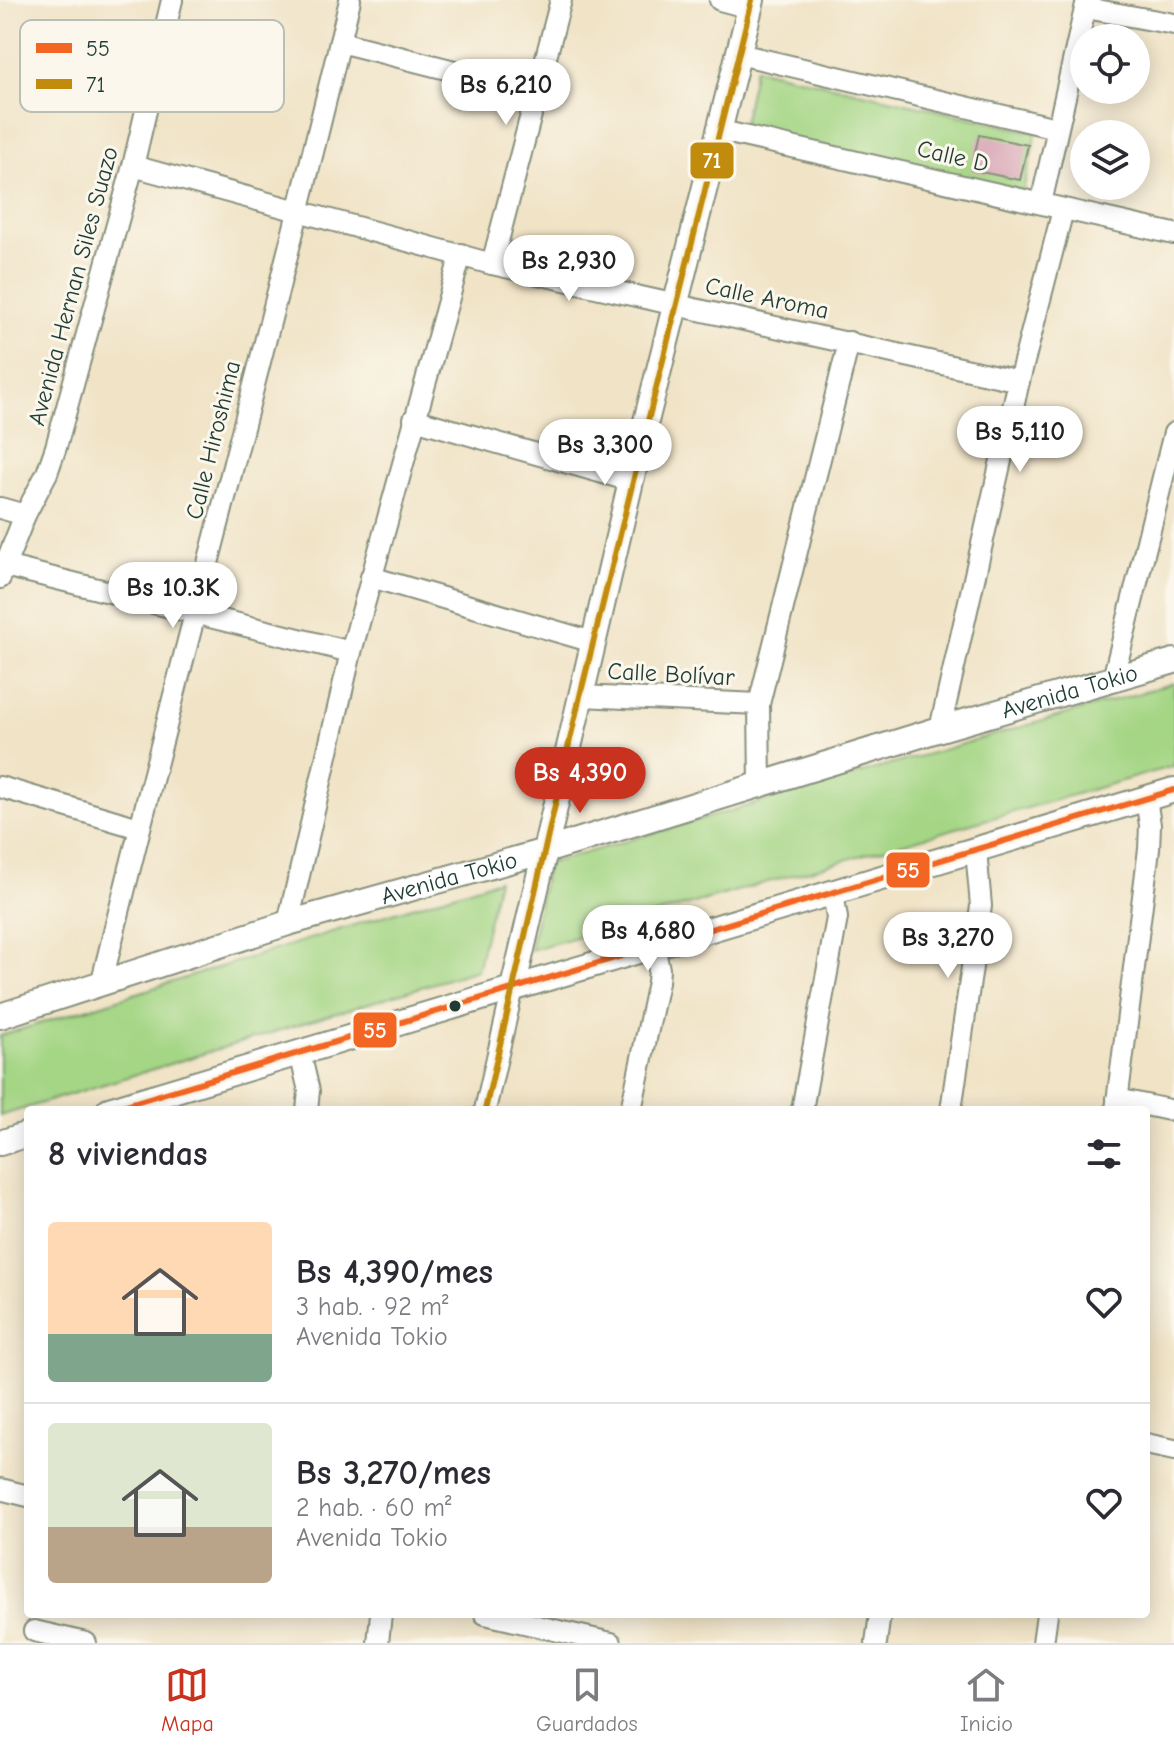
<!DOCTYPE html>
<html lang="es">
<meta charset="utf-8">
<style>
body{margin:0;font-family:"Comic Neue",sans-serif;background:#f7f7f7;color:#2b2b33;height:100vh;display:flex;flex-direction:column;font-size:30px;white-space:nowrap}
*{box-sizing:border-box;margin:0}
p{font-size:26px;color:#7c7c81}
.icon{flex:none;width:44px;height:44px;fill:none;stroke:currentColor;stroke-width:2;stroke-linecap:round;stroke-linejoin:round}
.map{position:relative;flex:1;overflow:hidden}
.drawer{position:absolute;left:24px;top:1106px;width:1126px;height:512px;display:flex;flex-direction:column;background:#fff;border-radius:8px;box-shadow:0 4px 20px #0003}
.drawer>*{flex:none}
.buttons{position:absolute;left:1070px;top:24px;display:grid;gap:16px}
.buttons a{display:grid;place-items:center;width:80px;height:80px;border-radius:50%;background:#fff;box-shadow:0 4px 20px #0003;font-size:40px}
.price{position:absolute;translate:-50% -68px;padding:0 18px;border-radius:28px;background:#fff;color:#222;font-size:26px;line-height:52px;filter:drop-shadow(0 2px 4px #0008)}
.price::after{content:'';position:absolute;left:50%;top:48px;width:24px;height:18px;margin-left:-12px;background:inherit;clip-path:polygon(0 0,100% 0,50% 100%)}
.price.current{background:#c8321e;color:#fff}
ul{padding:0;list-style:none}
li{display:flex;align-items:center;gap:24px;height:200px;padding:0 24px}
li+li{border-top:2px solid #e1e1e2}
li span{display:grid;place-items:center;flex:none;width:224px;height:160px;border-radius:8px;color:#555}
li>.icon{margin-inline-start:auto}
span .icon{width:96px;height:96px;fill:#fffc;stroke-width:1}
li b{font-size:34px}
h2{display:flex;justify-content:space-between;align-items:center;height:96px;padding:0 24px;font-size:34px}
.dock{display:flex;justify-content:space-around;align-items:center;height:112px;border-top:2px solid #e1e1e2;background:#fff;font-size:22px;color:#7c7c81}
.dock a{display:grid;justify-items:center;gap:4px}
.dock .current{color:#c8321e}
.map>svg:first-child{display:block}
.green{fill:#a5d685;stroke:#628a5c;stroke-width:2}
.building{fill:#d8a5b6}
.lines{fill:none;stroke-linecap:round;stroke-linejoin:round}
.minor-casing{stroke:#88907d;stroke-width:24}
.tertiary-casing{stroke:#88907d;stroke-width:28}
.minor{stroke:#fff;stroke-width:20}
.tertiary{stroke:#fff;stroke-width:24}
.bus-1-casing{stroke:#fbf7ec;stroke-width:12}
.bus-2-casing{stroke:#fbf7ec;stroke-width:12}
.bus-1{stroke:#f26522;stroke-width:6}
.bus-2{stroke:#c18c0d;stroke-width:6}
.bus-dot{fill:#1f3d34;stroke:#fbf7ec;stroke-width:3}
.labels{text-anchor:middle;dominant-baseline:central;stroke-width:6;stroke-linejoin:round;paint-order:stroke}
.street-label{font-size:24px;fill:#1f3d34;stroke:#fbf7ec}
.key{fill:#fbf7ec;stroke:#b9bfb5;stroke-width:2}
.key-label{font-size:22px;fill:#1f3d34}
.line-badge{stroke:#fbf7ec;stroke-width:3}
.badge-label{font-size:22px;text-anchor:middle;font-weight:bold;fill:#fff}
</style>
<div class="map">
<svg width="1174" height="1643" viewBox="0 0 1174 1643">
<rect width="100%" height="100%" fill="#fbf7ec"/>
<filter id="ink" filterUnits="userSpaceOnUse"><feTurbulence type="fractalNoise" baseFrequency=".0125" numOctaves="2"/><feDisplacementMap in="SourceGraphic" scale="16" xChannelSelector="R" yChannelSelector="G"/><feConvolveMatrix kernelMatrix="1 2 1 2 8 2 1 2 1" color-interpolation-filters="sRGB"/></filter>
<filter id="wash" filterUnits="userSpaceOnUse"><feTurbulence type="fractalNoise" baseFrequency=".006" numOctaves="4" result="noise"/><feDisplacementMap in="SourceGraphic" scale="32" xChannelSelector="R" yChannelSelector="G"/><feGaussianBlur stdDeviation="1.8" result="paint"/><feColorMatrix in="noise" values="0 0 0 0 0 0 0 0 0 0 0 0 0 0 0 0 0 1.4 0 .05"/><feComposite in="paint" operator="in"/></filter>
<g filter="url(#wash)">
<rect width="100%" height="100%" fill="#f0e3c6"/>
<g class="green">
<path d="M755,68L1036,133L1023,191L742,128Z"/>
<path d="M1174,683V766L530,950L547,864Z"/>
<path d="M498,880L477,970L0,1116V1036Z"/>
</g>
<g id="blocks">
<path class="building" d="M979,135L1028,145L1020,180L971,170Z"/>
</g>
</g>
<g filter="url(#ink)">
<use href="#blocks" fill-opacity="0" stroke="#88907d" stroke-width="2"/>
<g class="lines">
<g class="minor-casing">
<g id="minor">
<path d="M720,0L750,8"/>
<path d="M1086,8L1174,24"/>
<path d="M340,42L537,92"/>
<path d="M739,54L1056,128"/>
<path d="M721,131L1174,234"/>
<path d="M133,166L492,264L1019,381"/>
<path d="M1041,203L1087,0"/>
<path d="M492,264L561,0"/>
<path d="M414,419L631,481"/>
<path d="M0,508L25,515"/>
<path d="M5,566L351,652"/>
<path d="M371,577L593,642"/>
<path d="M0,578L25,515L47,473L56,447L133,166L172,0"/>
<path d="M1113,679L1174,433"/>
<path d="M580,696L759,704"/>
<path d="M940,729L1019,381L1063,210"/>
<path d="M760,785L759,704L849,342"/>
<path d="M0,787L139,828"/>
<path d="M288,923L351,652L461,254"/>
<path d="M101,985C181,656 272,330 350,0"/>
<path d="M300,1053L309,1091L307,1110"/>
<path d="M1117,1099L1174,1111"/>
<path d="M485,1110L513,988"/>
<path d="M631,1110L658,982L659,969L654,946"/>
<path d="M802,1110L837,918L833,892"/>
<path d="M951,1110L981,906L976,850"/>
<path d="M1116,1110L1149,849L1150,825L1146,798"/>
<path d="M1146,1444L1174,1450"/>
<path d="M0,1489L28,1496"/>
<path d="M485,1614L611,1643"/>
<path d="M34,1631L86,1643"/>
<path d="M378,1643L381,1614"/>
<path d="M876,1643L880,1614"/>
<path d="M1043,1643L1047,1614"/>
</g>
</g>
<g class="tertiary-casing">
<g id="tertiary">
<path d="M513,988L631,481L752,0"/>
<path id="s1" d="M0,1016L288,923L545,851L940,729L1174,661"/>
<path d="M109,1110L1174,790"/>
<path d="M0,1143L28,1134"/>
</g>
</g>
<use href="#minor" class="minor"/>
<use href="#tertiary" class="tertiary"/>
<g class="bus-1-casing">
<path id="bus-1" d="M109,1110L1174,790"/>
</g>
<g class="bus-2-casing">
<path id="bus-2" d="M485,1110L580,696L752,0"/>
</g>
<use href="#bus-1" class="bus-1"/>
<use href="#bus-2" class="bus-2"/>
</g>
</g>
<circle class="bus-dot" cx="455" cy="1006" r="7"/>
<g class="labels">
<g class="street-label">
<text transform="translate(953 156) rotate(13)">Calle D</text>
<text transform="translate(73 286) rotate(-75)">Avenida Hernan Siles Suazo</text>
<text transform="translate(767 298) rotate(12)">Calle Aroma</text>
<text transform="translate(213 440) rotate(-76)">Calle Hiroshima</text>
<text transform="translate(671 674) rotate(3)">Calle Bolívar</text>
<text stroke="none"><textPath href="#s1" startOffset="1118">Avenida Tokio</textPath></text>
<text stroke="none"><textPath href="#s1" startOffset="470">Avenida Tokio</textPath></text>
</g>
</g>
<rect x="20" y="20" width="264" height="92" rx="12" class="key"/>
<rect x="36" y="43" width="36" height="10" fill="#f26522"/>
<rect x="36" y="79" width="36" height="10" fill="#c18c0d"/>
<g class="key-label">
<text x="86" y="56">55</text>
<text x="86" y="92">71</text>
</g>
<g class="line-badge">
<rect x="689" y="141" width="46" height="39" rx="8" fill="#c18c0d"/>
<rect x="885" y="851" width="46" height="38" rx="8" fill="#f26522"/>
<rect x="352" y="1011" width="46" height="38" rx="8" fill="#f26522"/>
</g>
<g class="badge-label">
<text x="712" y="168">71</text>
<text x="908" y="878">55</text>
<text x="375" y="1038">55</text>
</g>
</svg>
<div class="buttons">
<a><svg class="icon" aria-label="locate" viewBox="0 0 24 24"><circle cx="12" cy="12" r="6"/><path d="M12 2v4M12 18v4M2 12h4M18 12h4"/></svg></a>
<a><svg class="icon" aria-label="layers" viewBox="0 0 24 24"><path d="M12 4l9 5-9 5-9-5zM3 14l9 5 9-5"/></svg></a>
</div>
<b class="price" style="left:506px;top:127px">Bs 6,210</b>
<b class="price" style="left:569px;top:303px">Bs 2,930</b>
<b class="price" style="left:1020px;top:474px">Bs 5,110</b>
<b class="price" style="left:605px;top:487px">Bs 3,300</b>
<b class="price" style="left:173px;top:630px">Bs 10.3K</b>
<b class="price current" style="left:580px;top:815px">Bs 4,390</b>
<b class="price" style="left:648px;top:973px">Bs 4,680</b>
<b class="price" style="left:948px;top:980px">Bs 3,270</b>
<section class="drawer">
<h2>8 viviendas<svg class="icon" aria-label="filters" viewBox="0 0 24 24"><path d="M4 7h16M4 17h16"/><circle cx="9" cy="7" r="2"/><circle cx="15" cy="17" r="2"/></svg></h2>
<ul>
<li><span style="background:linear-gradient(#ffd9b3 70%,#7fa58c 0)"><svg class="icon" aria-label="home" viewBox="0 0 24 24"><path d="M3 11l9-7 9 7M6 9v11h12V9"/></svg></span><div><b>Bs 4,390/mes</b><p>3 hab. · 92 m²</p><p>Avenida Tokio</p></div><svg class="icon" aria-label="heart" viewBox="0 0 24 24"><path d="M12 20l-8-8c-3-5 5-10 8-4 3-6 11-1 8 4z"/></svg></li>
<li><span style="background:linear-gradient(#dfe7d0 65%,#b9a48a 0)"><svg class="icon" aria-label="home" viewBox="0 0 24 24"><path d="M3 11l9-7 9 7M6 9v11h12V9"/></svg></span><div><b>Bs 3,270/mes</b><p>2 hab. · 60 m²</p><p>Avenida Tokio</p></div><svg class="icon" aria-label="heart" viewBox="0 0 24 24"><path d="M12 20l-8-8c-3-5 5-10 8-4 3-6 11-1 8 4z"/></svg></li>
</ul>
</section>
</div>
<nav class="dock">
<a class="current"><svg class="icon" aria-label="map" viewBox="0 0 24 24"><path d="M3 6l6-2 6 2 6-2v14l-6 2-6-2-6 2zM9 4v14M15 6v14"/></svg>Mapa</a>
<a><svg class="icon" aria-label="saved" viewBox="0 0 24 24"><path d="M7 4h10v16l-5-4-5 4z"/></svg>Guardados</a>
<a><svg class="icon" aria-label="home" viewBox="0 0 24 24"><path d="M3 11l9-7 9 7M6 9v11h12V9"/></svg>Inicio</a>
</nav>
